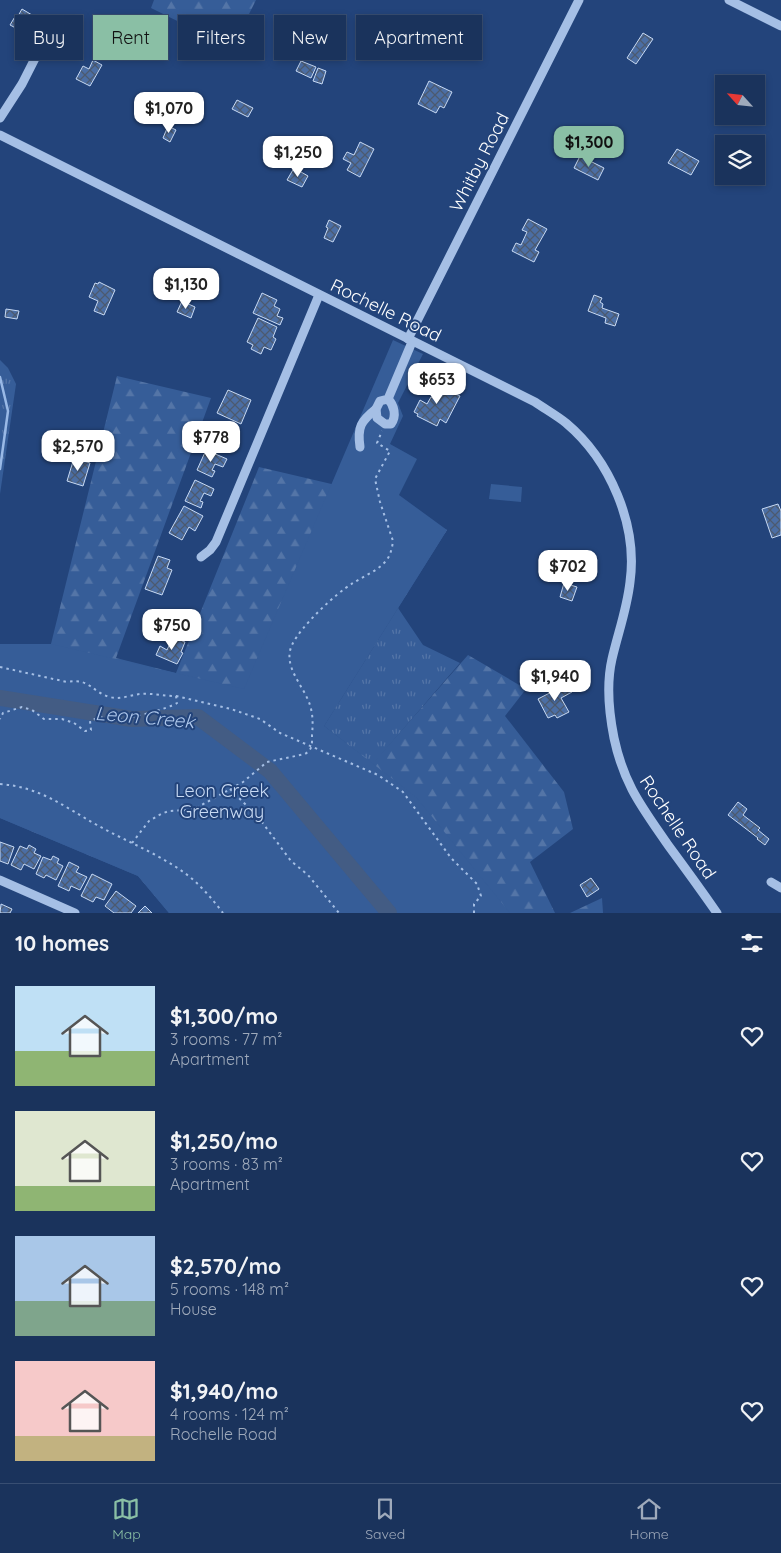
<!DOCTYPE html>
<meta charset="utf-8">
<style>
body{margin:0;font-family:Quicksand,sans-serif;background:#273f65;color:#f1f3f6;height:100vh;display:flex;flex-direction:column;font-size:19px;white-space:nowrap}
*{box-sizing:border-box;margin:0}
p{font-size:16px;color:#9faabb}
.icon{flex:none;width:28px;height:28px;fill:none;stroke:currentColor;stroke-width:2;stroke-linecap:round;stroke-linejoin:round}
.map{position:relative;height:913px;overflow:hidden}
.sheet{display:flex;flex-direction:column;background:#1a335c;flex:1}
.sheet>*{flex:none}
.hud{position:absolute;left:15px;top:15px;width:500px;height:45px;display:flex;gap:10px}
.needle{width:32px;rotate:297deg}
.tools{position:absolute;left:715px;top:75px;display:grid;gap:10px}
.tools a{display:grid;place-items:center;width:50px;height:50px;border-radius:0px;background:#1a335c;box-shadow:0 2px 8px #0003,0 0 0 1px #384e72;font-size:25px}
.price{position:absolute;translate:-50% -42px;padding:0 11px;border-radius:10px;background:#fff;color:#222;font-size:16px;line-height:32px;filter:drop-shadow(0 1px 2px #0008)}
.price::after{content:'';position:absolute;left:50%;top:30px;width:15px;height:11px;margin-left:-8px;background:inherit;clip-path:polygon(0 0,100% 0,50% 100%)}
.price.current{background:#8abfa5;color:#111}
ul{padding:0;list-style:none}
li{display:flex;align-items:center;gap:15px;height:125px;padding:0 15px}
li span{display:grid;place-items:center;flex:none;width:140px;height:100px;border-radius:0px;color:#555}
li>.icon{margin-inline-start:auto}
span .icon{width:60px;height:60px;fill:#fffc;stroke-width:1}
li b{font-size:21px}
h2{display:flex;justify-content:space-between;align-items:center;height:60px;padding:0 15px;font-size:21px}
.tag{padding:0 18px;border-radius:0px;background:#1a335c;box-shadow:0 2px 8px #0003,0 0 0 1px #384e72;font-size:18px;line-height:45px}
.tag.current{background:#8abfa5;color:#111}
.dock{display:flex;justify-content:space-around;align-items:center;height:70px;border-top:1px solid #384e72;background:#1a335c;font-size:14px;color:#9faabb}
.dock a{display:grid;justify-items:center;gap:2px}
.dock .current{color:#8abfa5}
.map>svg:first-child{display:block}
.grass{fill:url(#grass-tufts)}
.forest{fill:url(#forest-firs)}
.green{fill:#365d98}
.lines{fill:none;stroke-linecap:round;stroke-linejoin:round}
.stream{stroke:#99b9e6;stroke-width:2.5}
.river{stroke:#435c84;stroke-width:16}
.building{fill:url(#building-cross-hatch);stroke:#c8daf4}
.path{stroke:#a5bfe5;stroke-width:2;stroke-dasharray:2.5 4;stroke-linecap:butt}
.minor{stroke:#a5bfe5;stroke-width:9}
.labels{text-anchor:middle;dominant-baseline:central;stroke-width:4;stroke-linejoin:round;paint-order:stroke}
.street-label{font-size:18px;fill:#fff;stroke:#23447b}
.park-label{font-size:18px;fill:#c8daf4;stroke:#23447b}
.water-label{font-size:19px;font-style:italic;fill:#b0c9ed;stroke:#23447b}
</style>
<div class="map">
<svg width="781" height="913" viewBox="0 0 781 913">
<defs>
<pattern id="grass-tufts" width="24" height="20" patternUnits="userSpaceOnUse" patternTransform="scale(1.25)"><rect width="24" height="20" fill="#365d98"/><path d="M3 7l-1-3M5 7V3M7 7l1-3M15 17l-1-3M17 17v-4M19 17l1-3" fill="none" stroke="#5475a7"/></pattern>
<pattern id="forest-firs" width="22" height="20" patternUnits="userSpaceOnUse" patternTransform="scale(1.25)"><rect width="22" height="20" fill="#365d98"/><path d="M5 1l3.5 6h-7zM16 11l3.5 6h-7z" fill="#5475a7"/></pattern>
<pattern id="building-cross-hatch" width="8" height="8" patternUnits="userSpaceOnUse" patternTransform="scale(1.25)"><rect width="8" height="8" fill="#4b6ea4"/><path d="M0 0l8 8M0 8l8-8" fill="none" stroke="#4c5a6f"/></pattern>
</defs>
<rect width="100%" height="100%" fill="#23447b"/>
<g class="grass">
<path d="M0,360L8,368L16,384L0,494Z"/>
<path d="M398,608L423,645L460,663L373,764L324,726Z"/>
</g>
<g class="forest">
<path d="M154,0H256L232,48L151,8Z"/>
<path d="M117,376L211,398L116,658L176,673L259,467L357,490L447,530L324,726L373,763L468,655L526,689L505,716L564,792L573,829L530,862L555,913H169L138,876L0,818V644H51Z"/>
<path d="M602,898L603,913H570Z"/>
</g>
<g class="green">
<path d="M393,340L423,354L398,403L403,416L390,444L417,459L399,495L447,530L324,726L416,797L510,913H169L138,876L0,818V644H51L244,689Z"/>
<path d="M491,484L522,487L521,502L489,499Z"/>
</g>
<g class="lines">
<path class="stream" d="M0,377L8,411L0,469"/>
<path class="river" d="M0,698L132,719L198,717L270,771L389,913"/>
</g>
<g class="building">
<path d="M22,9L32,15L28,23L35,27L31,36L10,25L16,15L18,16Z"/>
<path d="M643,33L653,39L636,64L627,58Z"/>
<path d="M93,60L102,65L90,86L76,79L83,66L89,69Z"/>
<path d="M301,61L316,67L311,78L296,71Z"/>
<path d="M318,68L326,71L322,84L313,81Z"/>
<path d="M429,81L452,92L444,108L440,106L436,113L418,104Z"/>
<path d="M237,100L253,108L248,117L232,109Z"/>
<path d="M168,126L176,130L170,142L163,138Z"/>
<path d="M360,142L374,149L360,177L347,170L351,163L343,159L347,152L354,155Z"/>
<path d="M677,149L699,161L691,175L668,163Z"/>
<path d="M580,156L604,168L598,180L574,168Z"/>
<path d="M294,168L308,176L302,187L287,180Z"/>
<path d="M528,219L547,229L535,250L539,252L534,262L512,251L516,243L521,245L527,232L522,230Z"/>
<path d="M329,220L341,226L333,242L324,238L328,228L326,227Z"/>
<path d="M99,282L115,290L104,315L94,311L98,301L89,297L95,283L98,284Z"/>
<path d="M262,293L277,300L274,306L280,309L277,316L283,318L280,325L253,313Z"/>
<path d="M594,295L602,298L600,302L603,304L602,308L619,314L615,326L605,323L606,318L588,311Z"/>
<path d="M182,301L195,307L191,318L177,312Z"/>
<path d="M6,309L19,311L17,319L5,317Z"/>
<path d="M258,318L277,327L273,337L276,339L271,350L264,347L261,354L251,349L253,345L247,342Z"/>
<path d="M432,382L460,396L446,423L440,419L437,426L417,416L418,414L414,412L420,400L427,404L431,397L438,401L439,398L427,392Z"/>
<path d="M228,390L251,400L241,424L217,413Z"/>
<path d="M206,450L227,459L223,467L215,464L212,470L215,471L212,477L197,470Z"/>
<path d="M74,458L90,463L83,486L67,481Z"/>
<path d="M195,480L214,489L211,496L204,493L200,501L203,502L201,508L185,501Z"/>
<path d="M778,504L781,511V535L772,538L762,509Z"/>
<path d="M184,506L203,516L195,531L189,527L182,540L169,533Z"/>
<path d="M158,556L170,560L167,568L172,570L162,595L145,589Z"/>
<path d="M564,583L577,587L572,601L560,597Z"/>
<path d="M173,637L185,642L181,652L183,653L177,664L156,655L160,646L167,650Z"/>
<path d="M567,684L572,692L561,698L569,712L557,718L555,715L548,718L538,699Z"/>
<path d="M738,802L747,809L743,815L760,828L758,830L769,839L765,845L757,839L758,838L728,815Z"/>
<path d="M0,842L14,847L8,864L0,861Z"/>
<path d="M29,845L36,849L34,853L41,856L34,869L24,864L21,870L11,865L20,846L27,849Z"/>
<path d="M53,856L59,859L57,863L63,866L56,880L46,875L44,878L36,874L43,857L51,860Z"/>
<path d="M69,862L79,867L76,872L87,877L80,890L71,886L69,891L58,886Z"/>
<path d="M92,874L112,884L104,900L96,897L93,902L81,896Z"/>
<path d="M591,878L599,889L587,897L580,885Z"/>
<path d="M116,891L136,906L131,913H114L105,906Z"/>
<path d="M1,904L12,909L10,913H0Z"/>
<path d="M145,906L152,913H138Z"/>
</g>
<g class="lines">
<g class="path">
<path d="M0,667L67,682C91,678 91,692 110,697C120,700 130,695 140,694C152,693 164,696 176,696L177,703C170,708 129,719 120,719C104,719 107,714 90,721L91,730L85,731L74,723L62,719H44L32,710L22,707L3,713L0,719"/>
<path d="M176,696L231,709L260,719L280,733L378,775L403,792L451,858L477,884L481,896L474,904V913"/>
<path d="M0,784C40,787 63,806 97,825C127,842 162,855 190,877C203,888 213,900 223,913"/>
<path d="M230,789L259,818L291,861L308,875L339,913"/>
<path d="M132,843L149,821L161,814L169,811L188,810L198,807L243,782L267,762L305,754C313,749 312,744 312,735C313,724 313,715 310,705C304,686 282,666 292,645C301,626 335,594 353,583C364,576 377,571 385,562C390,557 392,549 393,541L380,502L375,479L390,451L377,443L382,431"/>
</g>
<g class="minor">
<path d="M729,0L781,26"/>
<path d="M0,118L22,84L53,23L59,19"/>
<path d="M0,135L535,402C545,409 556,415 566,423C610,460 638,525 630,582C627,609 618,633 612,659C606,685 609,713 614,738C624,785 642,807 668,845C685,868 701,890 717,913"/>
<path d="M408,339L579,0"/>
<path d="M388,399C394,405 397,416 391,424H385L377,418L376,409L380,401L388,399L412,342"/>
<path d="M360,447C357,427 361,421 376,409"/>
<path d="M201,557L210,550L216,542L319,295"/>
<path d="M0,880L75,913"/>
<path d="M771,882L781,888"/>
</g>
</g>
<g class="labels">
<g class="street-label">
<text transform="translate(479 162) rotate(-63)">Whitby Road</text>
<text transform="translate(386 310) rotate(26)">Rochelle Road</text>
<text transform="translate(678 827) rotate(56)">Rochelle Road</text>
</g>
<g class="park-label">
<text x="222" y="790">Leon Creek<tspan x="222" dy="21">Greenway</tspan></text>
</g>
<g class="water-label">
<text transform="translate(145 717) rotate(5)">Leon Creek</text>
</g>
</g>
</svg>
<div class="tools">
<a><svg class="needle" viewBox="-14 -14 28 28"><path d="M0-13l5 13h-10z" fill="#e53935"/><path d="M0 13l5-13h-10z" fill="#9faabb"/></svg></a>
<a><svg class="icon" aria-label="layers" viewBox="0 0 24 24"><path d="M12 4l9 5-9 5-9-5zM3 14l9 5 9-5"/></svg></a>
</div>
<b class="price" style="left:169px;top:134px">$1,070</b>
<b class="price current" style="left:589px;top:168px">$1,300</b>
<b class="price" style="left:298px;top:178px">$1,250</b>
<b class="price" style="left:186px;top:310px">$1,130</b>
<b class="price" style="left:437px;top:405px">$653</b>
<b class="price" style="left:211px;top:463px">$778</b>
<b class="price" style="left:78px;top:472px">$2,570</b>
<b class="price" style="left:568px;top:592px">$702</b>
<b class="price" style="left:172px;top:651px">$750</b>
<b class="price" style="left:555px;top:702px">$1,940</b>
<div class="hud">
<a class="tag">Buy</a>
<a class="tag current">Rent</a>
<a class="tag">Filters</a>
<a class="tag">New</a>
<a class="tag">Apartment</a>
</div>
</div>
<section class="sheet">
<h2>10 homes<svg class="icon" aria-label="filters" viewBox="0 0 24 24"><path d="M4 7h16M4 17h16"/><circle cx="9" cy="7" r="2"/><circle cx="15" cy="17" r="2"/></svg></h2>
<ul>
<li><span style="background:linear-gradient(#bfe0f5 65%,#8fb573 0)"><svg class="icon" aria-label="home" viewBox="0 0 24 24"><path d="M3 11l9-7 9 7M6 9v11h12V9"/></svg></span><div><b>$1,300/mo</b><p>3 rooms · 77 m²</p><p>Apartment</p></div><svg class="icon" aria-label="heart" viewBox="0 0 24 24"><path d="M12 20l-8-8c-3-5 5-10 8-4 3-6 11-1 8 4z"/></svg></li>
<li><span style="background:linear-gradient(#dfe7d0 75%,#8fb573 0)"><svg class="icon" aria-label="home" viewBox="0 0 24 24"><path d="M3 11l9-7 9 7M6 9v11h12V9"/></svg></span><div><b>$1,250/mo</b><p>3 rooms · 83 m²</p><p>Apartment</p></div><svg class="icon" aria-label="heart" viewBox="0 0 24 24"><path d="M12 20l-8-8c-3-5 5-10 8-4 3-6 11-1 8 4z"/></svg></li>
<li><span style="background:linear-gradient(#a9c7e8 65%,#7fa58c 0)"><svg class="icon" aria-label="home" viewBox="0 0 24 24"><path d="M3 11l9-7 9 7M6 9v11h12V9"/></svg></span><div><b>$2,570/mo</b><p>5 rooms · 148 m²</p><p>House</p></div><svg class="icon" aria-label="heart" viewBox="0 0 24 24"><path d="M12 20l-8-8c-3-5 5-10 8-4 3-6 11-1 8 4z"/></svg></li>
<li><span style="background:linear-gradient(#f6c9c9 75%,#c2b280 0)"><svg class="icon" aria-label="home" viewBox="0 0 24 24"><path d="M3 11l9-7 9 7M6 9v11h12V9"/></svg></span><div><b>$1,940/mo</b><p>4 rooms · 124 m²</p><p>Rochelle Road</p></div><svg class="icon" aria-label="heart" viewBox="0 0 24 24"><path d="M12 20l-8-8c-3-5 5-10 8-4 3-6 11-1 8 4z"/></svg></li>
</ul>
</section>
<nav class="dock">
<a class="current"><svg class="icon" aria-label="map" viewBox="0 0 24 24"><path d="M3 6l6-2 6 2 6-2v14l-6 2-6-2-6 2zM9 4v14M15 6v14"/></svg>Map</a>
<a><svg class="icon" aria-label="saved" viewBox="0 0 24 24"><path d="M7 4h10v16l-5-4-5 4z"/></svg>Saved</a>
<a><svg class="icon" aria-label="home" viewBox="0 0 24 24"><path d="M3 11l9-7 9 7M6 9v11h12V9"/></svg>Home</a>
</nav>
